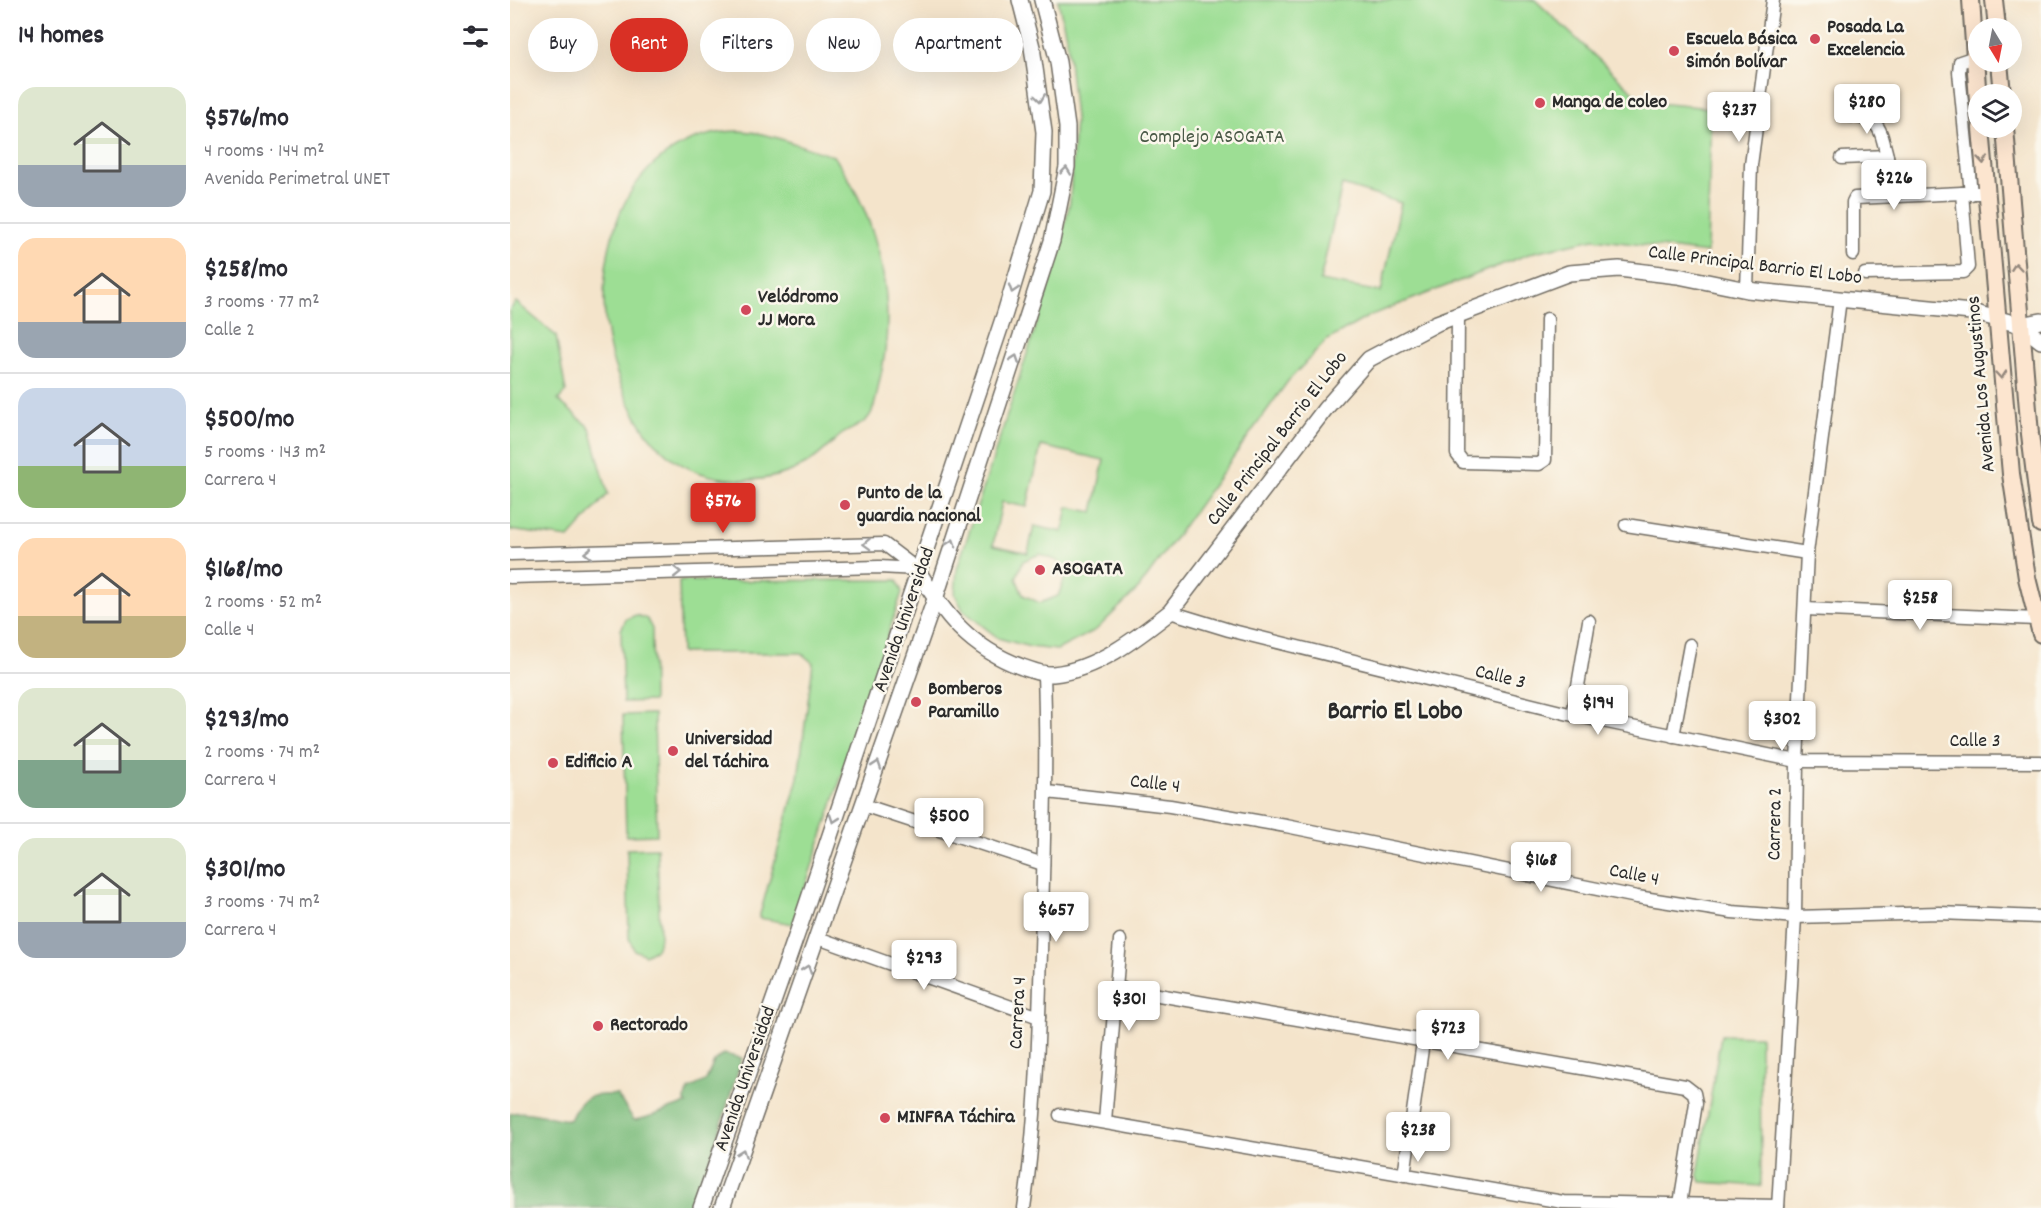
<!DOCTYPE html>
<meta charset="utf-8">
<style>
body{margin:0;font-family:Dekko,sans-serif;background:#f7f7f7;color:#2b2b33;height:100vh;display:flex;flex-direction:column;font-size:22px;white-space:nowrap}
*{box-sizing:border-box;margin:0}
p{font-size:20px;color:#7c7c81}
.icon{flex:none;width:33px;height:33px;fill:none;stroke:currentColor;stroke-width:2;stroke-linecap:round;stroke-linejoin:round}
.map{position:relative;flex:1;overflow:hidden}
.details{display:flex;flex-direction:column;background:#fff;width:510px}
.details>*{flex:none}
.top-card{position:absolute;left:18px;top:18px;width:570px;height:54px;display:flex;gap:12px}
.needle{width:39px;rotate:170deg}
.tools{position:absolute;left:1458px;top:18px;display:grid;gap:12px}
.tools a{display:grid;place-items:center;width:54px;height:54px;border-radius:50%;background:#fff;box-shadow:0 6px 24px #0002;font-size:30px}
.price{position:absolute;translate:-50% -51px;padding:0 14px;border-radius:6px;background:#fff;color:#222;font-size:20px;line-height:39px;filter:drop-shadow(0 2px 3px #0008)}
.price::after{content:'';position:absolute;left:50%;top:36px;width:18px;height:14px;margin-left:-9px;background:inherit;clip-path:polygon(0 0,100% 0,50% 100%)}
.price.on{background:#d93025;color:#fff}
ul{padding:0;list-style:none}
li{display:flex;align-items:center;gap:18px;height:150px;padding:0 18px}
li+li{border-top:2px solid #e1e1e2}
li span{display:grid;place-items:center;flex:none;width:168px;height:120px;border-radius:18px;color:#555}
li>.icon{margin-inline-start:auto}
span .icon{width:72px;height:72px;fill:#fffc;stroke-width:1}
li b{font-size:26px}
h2{display:flex;justify-content:space-between;align-items:center;height:72px;padding:0 18px;font-size:26px}
.chip{padding:0 21px;border-radius:27px;background:#fff;box-shadow:0 6px 24px #0002;font-size:21px;line-height:54px}
.chip.on{background:#d93025;color:#fff}
main{display:flex;flex:1;min-height:0}
.map>svg:first-child{display:block}
.green{fill:#9dde94;stroke:#648460;stroke-width:1.5;fill-rule:evenodd}
.forest{fill:#7ebd7e;stroke:#547454;stroke-width:1.5}
.lines{fill:none;stroke-linecap:round;stroke-linejoin:round}
.minor-casing{stroke:#716c63;stroke-width:15}
.tertiary-casing{stroke:#716c63;stroke-width:18}
.secondary-casing{stroke:#716c63;stroke-width:20}
.minor{stroke:#fff;stroke-width:12}
.tertiary{stroke:#fff;stroke-width:15}
.secondary{stroke:#fce5cf;stroke-width:16}
.oneway{stroke:#a0a0a0}
.oneway2{stroke:#94887d}
.poi-dot{fill:#d1495b;stroke:#fbf7ec;stroke-width:2}
.labels{text-anchor:middle;dominant-baseline:central;stroke-width:5;stroke-linejoin:round;paint-order:stroke}
.poi-label{font-size:20px;font-weight:bold;fill:#2b2b2b;stroke:#fbf7ec;text-anchor:start}
.park-label{font-size:20px;fill:#485845;stroke:#fbf7ec}
.street-label{font-size:20px;fill:#2b2b2b;stroke:#fbf7ec}
.district-label{font-size:26px;font-weight:bold;fill:#2b2b2b;stroke:#fbf7ec}
</style>
<main>
<section class="details">
<h2>14 homes<svg class="icon" aria-label="filters" viewBox="0 0 24 24"><path d="M4 7h16M4 17h16"/><circle cx="9" cy="7" r="2"/><circle cx="15" cy="17" r="2"/></svg></h2>
<ul>
<li><span style="background:linear-gradient(#dfe7d0 65%,#9aa5b1 0)"><svg class="icon" aria-label="home" viewBox="0 0 24 24"><path d="M3 11l9-7 9 7M6 9v11h12V9"/></svg></span><div><b>$576/mo</b><p>4 rooms · 144 m²</p><p>Avenida Perimetral UNET</p></div></li>
<li><span style="background:linear-gradient(#ffd9b3 70%,#9aa5b1 0)"><svg class="icon" aria-label="home" viewBox="0 0 24 24"><path d="M3 11l9-7 9 7M6 9v11h12V9"/></svg></span><div><b>$258/mo</b><p>3 rooms · 77 m²</p><p>Calle 2</p></div></li>
<li><span style="background:linear-gradient(#c9d6e8 65%,#8fb573 0)"><svg class="icon" aria-label="home" viewBox="0 0 24 24"><path d="M3 11l9-7 9 7M6 9v11h12V9"/></svg></span><div><b>$500/mo</b><p>5 rooms · 143 m²</p><p>Carrera 4</p></div></li>
<li><span style="background:linear-gradient(#ffd9b3 65%,#c2b280 0)"><svg class="icon" aria-label="home" viewBox="0 0 24 24"><path d="M3 11l9-7 9 7M6 9v11h12V9"/></svg></span><div><b>$168/mo</b><p>2 rooms · 52 m²</p><p>Calle 4</p></div></li>
<li><span style="background:linear-gradient(#dfe7d0 60%,#7fa58c 0)"><svg class="icon" aria-label="home" viewBox="0 0 24 24"><path d="M3 11l9-7 9 7M6 9v11h12V9"/></svg></span><div><b>$293/mo</b><p>2 rooms · 74 m²</p><p>Carrera 4</p></div></li>
<li><span style="background:linear-gradient(#dfe7d0 70%,#9aa5b1 0)"><svg class="icon" aria-label="home" viewBox="0 0 24 24"><path d="M3 11l9-7 9 7M6 9v11h12V9"/></svg></span><div><b>$301/mo</b><p>3 rooms · 74 m²</p><p>Carrera 4</p></div></li>
</ul>
</section>
<div class="map">
<svg width="1531" height="1208" viewBox="0 0 1531 1208">
<rect width="100%" height="100%" fill="#fbf7ec"/>
<filter id="ink" filterUnits="userSpaceOnUse"><feTurbulence type="fractalNoise" baseFrequency=".0167" numOctaves="2"/><feDisplacementMap in="SourceGraphic" scale="12" xChannelSelector="R" yChannelSelector="G"/><feConvolveMatrix kernelMatrix="1 2 1 2 8 2 1 2 1" color-interpolation-filters="sRGB"/></filter>
<filter id="wash" filterUnits="userSpaceOnUse"><feTurbulence type="fractalNoise" baseFrequency=".008" numOctaves="4" result="noise"/><feDisplacementMap in="SourceGraphic" scale="24" xChannelSelector="R" yChannelSelector="G"/><feGaussianBlur stdDeviation="1.35" result="paint"/><feColorMatrix in="noise" values="0 0 0 0 0 0 0 0 0 0 0 0 0 0 0 0 0 1.4 0 .05"/><feComposite in="paint" operator="in"/></filter>
<g filter="url(#wash)">
<rect width="100%" height="100%" fill="#f4e4cb"/>
<g class="green">
<path d="M548,0H1025L1134,102L1201,108L1197,253L1084,239L1024,252L859,316L816,341L778,381L629,588L586,630L547,650L520,647L488,638L464,619L453,610L445,594L447,569L544,271L560,202L565,118L557,41ZM832,185L891,203L871,292L810,281ZM531,446L594,460L583,512L558,507L553,532L524,526L518,553L483,545L492,502L517,507ZM530,554L548,561L555,578L548,596L530,603L513,595L506,578L513,561Z"/>
<path d="M229,131C262,132 292,148 324,156C370,221 389,305 369,383C367,393 365,411 358,418C352,426 339,429 331,435C319,445 310,456 296,464C251,489 188,485 150,448C132,431 119,405 110,382C90,331 89,275 106,224C124,169 170,132 229,131Z"/>
<path d="M6,302L46,336L56,392L48,400L80,428L98,494L59,538L0,530V309Z"/>
<path d="M387,580L392,592L283,924L249,918L288,778L303,663L291,653H171L169,581Z"/>
<path d="M126,615L137,619L142,629L143,701L113,702L111,630L116,619Z"/>
<path d="M144,714L147,835L116,836L113,715Z"/>
<path d="M147,848L150,938L146,949L135,955L124,950L119,938L117,849Z"/>
<path d="M1211,1035L1250,1036L1251,1186L1191,1182L1188,1174Z"/>
</g>
<path class="forest" d="M213,1054L232,1058L185,1208H0V1114C12,1108 44,1119 60,1120C71,1095 81,1094 107,1095L124,1120C143,1118 158,1107 177,1104L175,1102C175,1086 185,1088 196,1080L204,1062Z"/>
</g>
<g filter="url(#ink)">
<g class="lines">
<g class="minor-casing">
<g id="minor">
<path d="M1335,115C1370,119 1369,124 1377,156"/>
<path d="M1332,158L1377,156L1382,196"/>
<path d="M1461,194L1449,72L1450,62L1465,57"/>
<path d="M1343,254V202L1345,198L1452,193"/>
<path d="M1355,274L1453,272L1458,267L1452,193H1476"/>
<path d="M1237,290L1241,165L1263,0"/>
<path d="M948,315L947,454L953,462L1029,464L1035,460L1037,319"/>
<path d="M1116,525L1297,553"/>
<path d="M0,554L374,544L407,569"/>
<path d="M0,577L369,567L407,569"/>
<path d="M1295,609L1526,619"/>
<path d="M660,612L719,630L1063,715L1287,761L1531,762"/>
<path d="M1063,715L1079,621"/>
<path d="M1163,736L1180,645"/>
<path d="M537,792L660,806L776,826L1127,897L1222,912L1285,917L1429,913L1531,917"/>
<path d="M353,805L533,864"/>
<path d="M308,938L529,1017"/>
<path d="M608,988L1175,1086L1184,1093L1186,1103L1170,1204"/>
<path d="M550,1115L1053,1202L1268,1206"/>
<path d="M595,1121L610,940"/>
<path d="M894,1175L913,1042"/>
<path d="M514,1208C528,1112 529,1014 532,917C534,836 537,756 534,675"/>
<path d="M1268,1208L1285,917L1287,761L1297,553L1330,299"/>
</g>
</g>
<g class="tertiary-casing">
<g id="tertiary">
<path d="M1511,325L1531,321"/>
<path d="M407,569C434,615 460,648 512,667C522,670 532,675 543,674C586,670 627,638 660,612L815,409L859,359L927,323L1059,273L1109,269L1168,276L1237,290L1461,312L1511,325L1531,341"/>
<path d="M191,1208L288,931L495,313L532,191L534,132L522,47L510,0"/>
<path d="M212,1208L425,599L542,241L557,167V127L548,62L532,0"/>
</g>
</g>
<g class="secondary-casing">
<g id="secondary">
<path d="M1461,0L1468,101"/>
<path d="M1484,0L1487,28"/>
<path d="M1489,62L1492,94"/>
<path d="M1471,128L1501,474L1517,578L1531,634"/>
<path d="M1495,128L1520,434L1531,524"/>
</g>
</g>
<use href="#minor" class="minor"/>
<use href="#tertiary" class="tertiary"/>
<use href="#secondary" class="secondary"/>
</g>
<defs><path id="oneway-chevron" d="M-2-3.5L2.5 0L-2 3.5" fill="none" stroke-width="1.6" stroke-linecap="round" stroke-linejoin="round" transform="scale(1.5)"/></defs>
<g class="oneway">
<use href="#oneway-chevron" transform="translate(530 98) rotate(82)"/>
<use href="#oneway-chevron" transform="translate(556 171) rotate(-84)"/>
<use href="#oneway-chevron" transform="translate(503 289) rotate(108)"/>
<use href="#oneway-chevron" transform="translate(505 359) rotate(-71)"/>
<use href="#oneway-chevron" transform="translate(442 543) rotate(-72)"/>
<use href="#oneway-chevron" transform="translate(357 544) rotate(178)"/>
<use href="#oneway-chevron" transform="translate(78 553) rotate(179)"/>
<use href="#oneway-chevron" transform="translate(167 572) rotate(-1)"/>
<use href="#oneway-chevron" transform="translate(367 765) rotate(-71)"/>
<use href="#oneway-chevron" transform="translate(324 819) rotate(109)"/>
<use href="#oneway-chevron" transform="translate(297 969) rotate(-71)"/>
<use href="#oneway-chevron" transform="translate(232 1153) rotate(-71)"/>
</g>
<g class="oneway2">
<use href="#oneway-chevron" transform="translate(1473 160) rotate(85)"/>
<use href="#oneway-chevron" transform="translate(1506 267) rotate(-95)"/>
<use href="#oneway-chevron" transform="translate(1491 375) rotate(85)"/>
</g>
</g>
<g class="poi-dot">
<circle cx="1305" cy="39" r="6"/>
<circle cx="1164" cy="51" r="6"/>
<circle cx="1030" cy="103" r="6"/>
<circle cx="236" cy="310" r="6"/>
<circle cx="335" cy="505" r="6"/>
<circle cx="530" cy="570" r="6"/>
<circle cx="406" cy="702" r="6"/>
<circle cx="163" cy="751" r="6"/>
<circle cx="43" cy="763" r="6"/>
<circle cx="88" cy="1026" r="6"/>
<circle cx="375" cy="1118" r="6"/>
</g>
<g class="labels">
<g class="poi-label">
<text x="1317" y="28">Posada La<tspan x="1317" dy="23">Excelencia</tspan></text>
<text x="1176" y="40">Escuela Básica<tspan x="1176" dy="23">Simón Bolívar</tspan></text>
<text x="1042" y="103">Manga de coleo</text>
<text x="248" y="298">Velódromo<tspan x="248" dy="23">JJ Mora</tspan></text>
<text x="347" y="494">Punto de la<tspan x="347" dy="23">guardia nacional</tspan></text>
<text x="542" y="570">ASOGATA</text>
<text x="418" y="690">Bomberos<tspan x="418" dy="23">Paramillo</tspan></text>
<text x="175" y="740">Universidad<tspan x="175" dy="23">del Táchira</tspan></text>
<text x="55" y="763">Edificio A</text>
<text x="100" y="1026">Rectorado</text>
<text x="387" y="1118">MINFRA Táchira</text>
</g>
<g class="park-label">
<text x="702" y="138">Complejo ASOGATA</text>
</g>
<g class="street-label">
<text transform="translate(1245 266) rotate(7)">Calle Principal Barrio El Lobo</text>
<text transform="translate(1472 384) rotate(-95)">Avenida Los Augustinos</text>
<text transform="translate(768 439) rotate(-52)">Calle Principal Barrio El Lobo</text>
<text transform="translate(395 620) rotate(-71)">Avenida Universidad</text>
<text transform="translate(990 678) rotate(14)">Calle 3</text>
<text x="1465" y="742">Calle 3</text>
<text transform="translate(645 785) rotate(7)">Calle 4</text>
<text transform="translate(1266 824) rotate(-89)">Carrera 2</text>
<text transform="translate(1124 876) rotate(11)">Calle 4</text>
<text transform="translate(509 1013) rotate(-87)">Carrera 4</text>
<text transform="translate(236 1079) rotate(-71)">Avenida Universidad</text>
</g>
<g class="district-label">
<text x="885" y="712">Barrio El Lobo</text>
</g>
</g>
</svg>
<div class="tools">
<a><svg class="needle" viewBox="-14 -14 28 28"><path d="M0-13l5 13h-10z" fill="#e53935"/><path d="M0 13l5-13h-10z" fill="#7c7c81"/></svg></a>
<a><svg class="icon" aria-label="layers" viewBox="0 0 24 24"><path d="M12 4l9 5-9 5-9-5zM3 14l9 5 9-5"/></svg></a>
</div>
<b class="price" style="left:1357px;top:135px">$280</b>
<b class="price" style="left:1229px;top:143px">$237</b>
<b class="price" style="left:1384px;top:211px">$226</b>
<b class="price on" style="left:213px;top:534px">$576</b>
<b class="price" style="left:1410px;top:631px">$258</b>
<b class="price" style="left:1088px;top:736px">$194</b>
<b class="price" style="left:1272px;top:752px">$302</b>
<b class="price" style="left:439px;top:849px">$500</b>
<b class="price" style="left:1031px;top:893px">$168</b>
<b class="price" style="left:546px;top:943px">$657</b>
<b class="price" style="left:414px;top:991px">$293</b>
<b class="price" style="left:619px;top:1032px">$301</b>
<b class="price" style="left:938px;top:1061px">$723</b>
<b class="price" style="left:908px;top:1163px">$238</b>
<div class="top-card">
<a class="chip">Buy</a>
<a class="chip on">Rent</a>
<a class="chip">Filters</a>
<a class="chip">New</a>
<a class="chip">Apartment</a>
</div>
</div>
</main>
